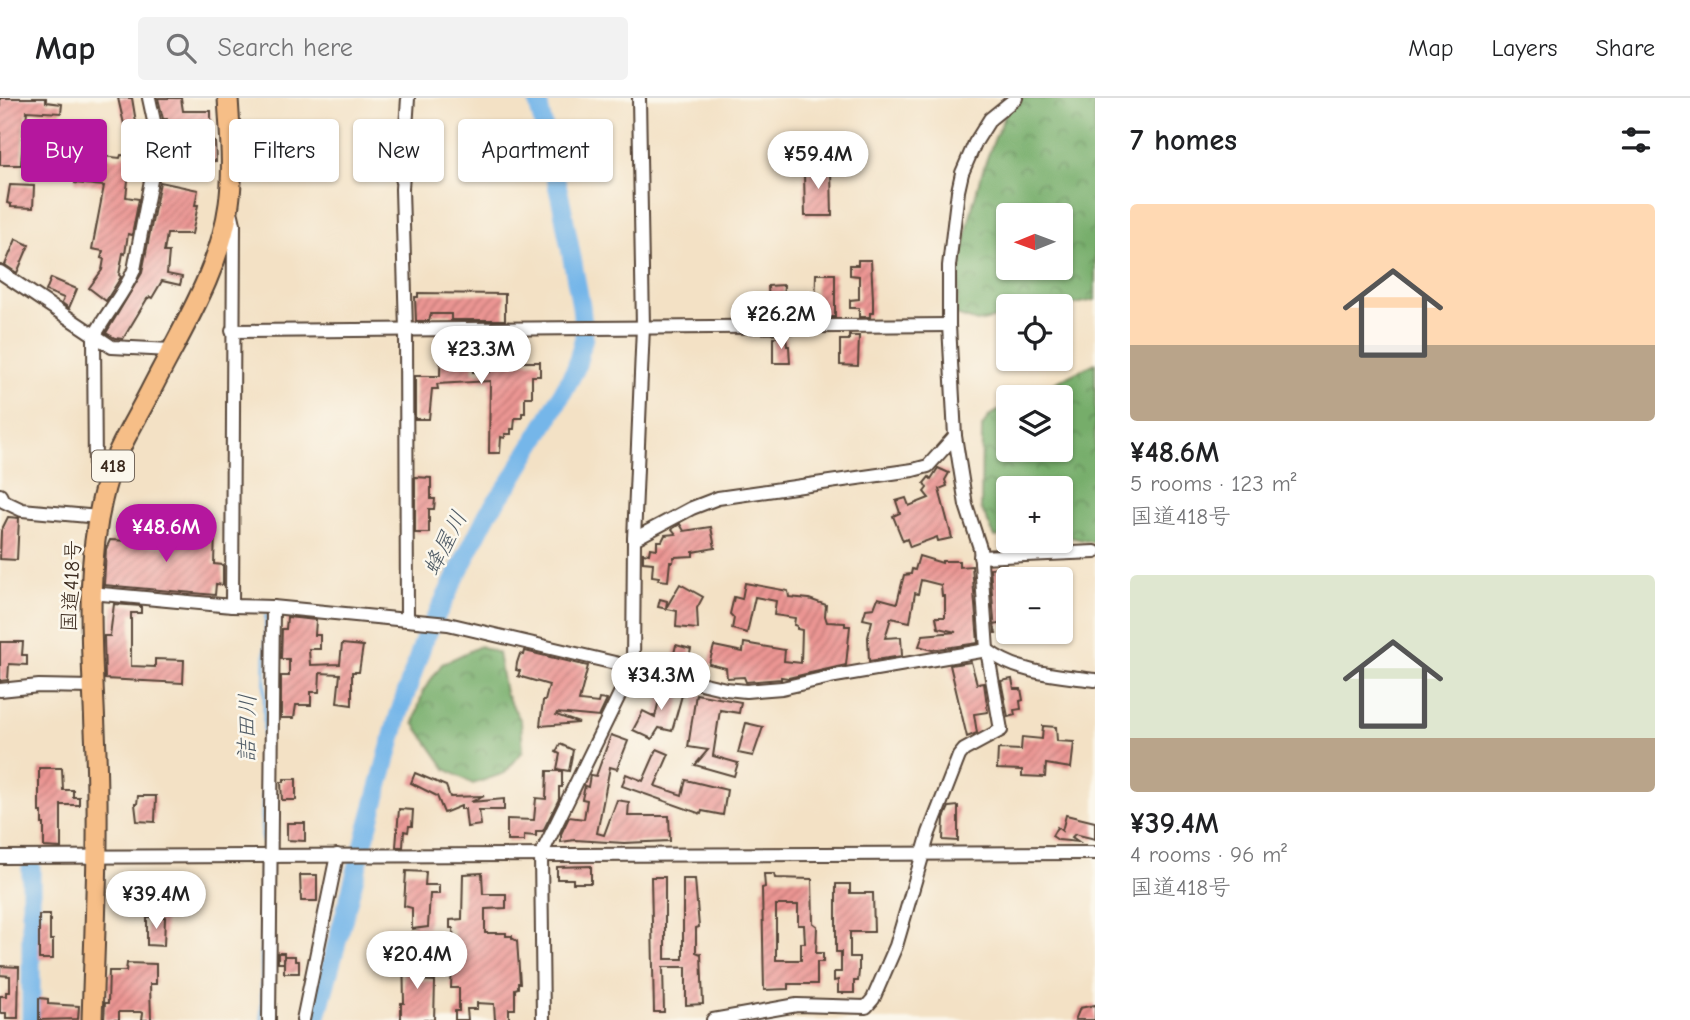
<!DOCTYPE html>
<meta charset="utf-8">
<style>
body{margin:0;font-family:"Comic Neue","Klee One",sans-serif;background:#f2f2f2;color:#202124;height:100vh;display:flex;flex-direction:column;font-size:26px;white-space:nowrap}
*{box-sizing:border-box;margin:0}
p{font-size:23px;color:#757577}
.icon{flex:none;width:38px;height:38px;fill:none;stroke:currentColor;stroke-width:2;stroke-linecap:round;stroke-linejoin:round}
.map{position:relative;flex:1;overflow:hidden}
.panel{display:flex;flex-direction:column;background:#fff;width:595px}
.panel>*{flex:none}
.guide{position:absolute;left:21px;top:21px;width:665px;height:63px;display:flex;gap:14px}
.needle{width:46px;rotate:269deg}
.tools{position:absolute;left:996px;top:105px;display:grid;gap:14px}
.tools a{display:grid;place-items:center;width:77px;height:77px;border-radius:7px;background:#fff;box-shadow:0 2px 5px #0004;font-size:35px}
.price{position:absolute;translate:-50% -60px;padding:0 16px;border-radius:24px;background:#fff;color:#222;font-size:23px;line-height:46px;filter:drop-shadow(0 2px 4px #0008)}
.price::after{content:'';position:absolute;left:50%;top:42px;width:21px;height:16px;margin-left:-10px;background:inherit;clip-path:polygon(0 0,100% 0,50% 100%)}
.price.current{background:#b5179e;color:#fff}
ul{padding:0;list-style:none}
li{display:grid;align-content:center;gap:14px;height:371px;padding:0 35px}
li span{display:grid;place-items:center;height:217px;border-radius:7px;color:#555}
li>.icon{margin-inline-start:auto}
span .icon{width:126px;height:126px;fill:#fffc;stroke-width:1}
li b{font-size:30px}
h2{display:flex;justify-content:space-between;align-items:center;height:84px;padding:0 35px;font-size:30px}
.tag{padding:0 24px;border-radius:7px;background:#fff;box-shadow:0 2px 5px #0004;font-size:24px;line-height:63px}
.tag.current{background:#b5179e;color:#fff}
header{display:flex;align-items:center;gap:42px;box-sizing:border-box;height:98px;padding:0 35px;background:#fff;border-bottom:2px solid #e0e0e0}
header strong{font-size:33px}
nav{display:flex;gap:38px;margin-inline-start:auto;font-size:24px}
.search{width:490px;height:63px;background:#f2f2f2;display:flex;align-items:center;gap:18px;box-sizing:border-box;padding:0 24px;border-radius:7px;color:#757577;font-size:26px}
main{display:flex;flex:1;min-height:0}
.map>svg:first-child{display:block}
.forest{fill:url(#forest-crowns);stroke:#586c44;stroke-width:2;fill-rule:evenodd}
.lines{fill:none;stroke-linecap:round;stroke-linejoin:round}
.stream{stroke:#74b6e9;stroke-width:3.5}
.river{stroke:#74b6e9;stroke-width:19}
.building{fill:url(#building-hatch);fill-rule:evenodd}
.minor-casing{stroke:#574537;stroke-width:16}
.highway-casing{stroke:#574537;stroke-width:23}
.minor{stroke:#fff;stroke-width:12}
.highway{stroke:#f6be87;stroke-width:19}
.labels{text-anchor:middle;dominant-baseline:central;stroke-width:5;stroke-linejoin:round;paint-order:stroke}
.shield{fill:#fbf7ec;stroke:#75685c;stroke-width:2}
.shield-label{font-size:19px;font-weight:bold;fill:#3b2a1e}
.street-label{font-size:21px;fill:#3b2a1e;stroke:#fbf7ec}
.water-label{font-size:23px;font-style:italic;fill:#4f5b65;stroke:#fbf7ec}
</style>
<header>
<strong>Map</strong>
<div class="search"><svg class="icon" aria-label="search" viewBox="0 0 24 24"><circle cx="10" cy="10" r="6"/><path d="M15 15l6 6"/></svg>Search here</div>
<nav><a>Map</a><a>Layers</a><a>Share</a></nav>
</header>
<main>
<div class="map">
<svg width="1095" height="922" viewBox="0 0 1095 922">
<defs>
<pattern id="forest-crowns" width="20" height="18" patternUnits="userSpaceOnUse" patternTransform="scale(1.75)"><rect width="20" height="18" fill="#76ad6b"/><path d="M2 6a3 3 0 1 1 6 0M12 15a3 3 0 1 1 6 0" fill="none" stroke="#628d57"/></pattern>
<pattern id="building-hatch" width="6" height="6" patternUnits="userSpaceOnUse" patternTransform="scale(1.75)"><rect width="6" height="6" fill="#eb9593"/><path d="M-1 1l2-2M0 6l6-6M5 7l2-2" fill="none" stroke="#c07a77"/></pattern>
</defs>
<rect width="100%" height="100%" fill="#fbf7ec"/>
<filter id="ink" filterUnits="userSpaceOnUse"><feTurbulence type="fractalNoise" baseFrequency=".0143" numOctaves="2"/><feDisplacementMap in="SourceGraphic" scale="14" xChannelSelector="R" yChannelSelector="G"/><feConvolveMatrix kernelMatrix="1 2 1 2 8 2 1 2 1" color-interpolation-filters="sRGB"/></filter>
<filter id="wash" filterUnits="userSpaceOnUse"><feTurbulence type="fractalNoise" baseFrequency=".00686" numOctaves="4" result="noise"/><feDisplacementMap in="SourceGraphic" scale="28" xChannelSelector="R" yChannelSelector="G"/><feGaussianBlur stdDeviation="1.57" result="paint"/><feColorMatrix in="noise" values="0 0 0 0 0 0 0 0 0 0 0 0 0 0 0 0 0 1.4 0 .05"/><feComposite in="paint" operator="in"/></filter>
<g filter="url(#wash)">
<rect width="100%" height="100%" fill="#f3e1c5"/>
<g class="forest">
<path d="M1014,0H1095V202L1061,209L1008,208V218L977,224L956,217C961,142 978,66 1014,0ZM1008,117H1060V170H1008Z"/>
<path d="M1095,265V445L1061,437L1060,390H1008V437L995,439L981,410L982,329L990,317L1008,308V352H1060V299H1026Z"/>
<path d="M480,548L498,555L505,595L521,623L523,653L505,675L473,686L446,671L414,625L423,593L442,566Z"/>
</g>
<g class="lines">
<g class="stream">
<path d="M262,743L266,517"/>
<path d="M261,771L262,922"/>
</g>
<g class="river">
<path d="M31,768V922"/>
<path d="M316,922L398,619L424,542L488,415L511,383L551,316L576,270L584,239L581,208L562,108L537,0"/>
</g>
</g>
<g id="blocks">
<g class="building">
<path d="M0,0H46V4L62,6L61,15L27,13L26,25H24L21,67H0Z"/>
<path d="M118,0H132L136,24L124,26Z"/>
<path d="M158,0H181L183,13H211V31H213V43L215,44L216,63L174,64L176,28H168L167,21H163Z"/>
<path d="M84,56L120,60L121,57L131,58L126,99L139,101L132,137L128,136L125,156L123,155L119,177L121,179L106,203L89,190L102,172L104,161L101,160L103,153L92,151L104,88L75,85L77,69H79L80,65H83Z"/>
<path d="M812,62H822V73H831L832,118H805L804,75L812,74Z"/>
<path d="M160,84L198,92L195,107H198L192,136H167L164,154H169L167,176L182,179L180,187L162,183L152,200L150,199L147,201L123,241L115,240L106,235L142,175Z"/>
<path d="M10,87L34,88L33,110L11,109V106L7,105Z"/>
<path d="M16,141L29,147L17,175L5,167Z"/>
<path d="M858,162H871L873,201V215H870V219H859V210H850V202L859,201V178L850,177V167H858Z"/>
<path d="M816,176H835V219H815Z"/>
<path d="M51,180L77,191L69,210L62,205L64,200L46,193Z"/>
<path d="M784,187L783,206L769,207L768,188Z"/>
<path d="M418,195L505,196V222H451V216H431L429,223H416L415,199H418Z"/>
<path d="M849,238H859L858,268L840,267V242H849Z"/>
<path d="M773,239H786L787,248H789L790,265H773Z"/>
<path d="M441,240H473V274H490V264H540V278H532V299H525V315H522V320H515L514,331H511V336H505V340L501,339L500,355H489L490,283L437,286L438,291H432L429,321H415V278H440Z"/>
<path d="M938,370L949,375L945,382L947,388L939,391L952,440L938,443L937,439L910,449L907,441L903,443L893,418L900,415L896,403L906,400L909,408L929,400L924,394L927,390L924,385L929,379L931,381Z"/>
<path d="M415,379L431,380V401H435L434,411H429V435H415Z"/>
<path d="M8,419L19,420L17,462L0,461L1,433Z"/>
<path d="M680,426L684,433L711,429L715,450L693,454V458L674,459L673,464H670L668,483L658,482L659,479L652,478L653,465L643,464V455L649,456L650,450L657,451V443H662L665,437L676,436L672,431Z"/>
<path d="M171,431L215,432L214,466L223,467V487L216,486L215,497L104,487L106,451L110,442L130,443V440L143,441V447L164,449V446H170Z"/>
<path d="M919,458L942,465V463H959V469L972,468L978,545L932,552L919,548L923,537L956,534L938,530L936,519H945V498H942L941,487L921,482L918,496L915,495L910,524L891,520L885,540L901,539L902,558L869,563L868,539L872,523L863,521L866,511L874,510L878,500L897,505L904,477L911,476L912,471L915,472Z"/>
<path d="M998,469L999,484H1008V524L994,527L996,535H995L990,470Z"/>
<path d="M745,485L788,493L789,499L809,501L826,507L825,518L827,524L845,525V528H850L846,567L788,580L781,579V581L746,584L744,579L727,580L726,570L709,566L714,548L743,554L744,545L785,552L784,563L801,565L802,532L797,531V528L794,527L795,520L774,517L776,503L755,499L747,535L732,531L734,520L730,516L734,499L742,501Z"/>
<path d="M680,486L703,499L697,510L698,531L676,529L677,513L658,509L660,501L667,503L666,510Z"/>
<path d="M114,506L141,508V515H131V568L155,569V561L184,562L183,585L105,581L104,538H110Z"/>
<path d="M287,519L316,522L315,537H320V551H309L310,567L340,566L342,546L363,548L359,574H352V607L337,605L340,576L320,575L319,594H311V607H296L294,620H281V578H289V561H281L282,531H286Z"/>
<path d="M0,544H23L22,557H27V567L9,566L8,582L0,583Z"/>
<path d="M676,547L691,551L687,568L672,564Z"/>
<path d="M525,553L588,568L579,603L598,605L599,601L607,602L599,619L557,615L556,617L579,625L540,628L543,603H545L549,587L518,578L520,573L516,572L517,565L520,556L524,557Z"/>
<path d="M971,564L977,586L984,585L988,614L974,616L977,635L967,639L950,567Z"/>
<path d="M1012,581L1014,591H1021L1023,602L1020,603L1021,611L1014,612L1015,617L1008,619L1001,583Z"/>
<path d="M663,585L684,590L672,633L659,630L652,641L633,632L643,613L655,619Z"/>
<path d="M696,596L741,604L739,615L720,612L713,658L738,665L734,678L695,667L708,652L688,649Z"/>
<path d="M746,625L763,629L753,658L738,655Z"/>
<path d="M1043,628L1056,629L1057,643L1074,644L1071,670L1046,666L1045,679L1022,678V672L997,671L998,651L1021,652L1022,639L1042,641Z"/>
<path d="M611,637L628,643L617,671L610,669L597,735L604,737L617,702L629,704L628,718H669L670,743L624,745L575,742L561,744V736L569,719L584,721L587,702L582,701L585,688L588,689L590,677L596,678Z"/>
<path d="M560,646L573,652L569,673L557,671L560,656L556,654Z"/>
<path d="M657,651L669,656L655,688L682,697L686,682L727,692L723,717L702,713L701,716L622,688L626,676L643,683Z"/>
<path d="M39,670H62L63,692H73V699H79V707H61V750L44,749V726H42V714H39Z"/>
<path d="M547,673H562V689H559V701L543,733H536V738L524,737V743H507V721L534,722L536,700L546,701Z"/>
<path d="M415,675L446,688L450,699L484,698L471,704L504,701V712H479L481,727L467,729L465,711H461V708L444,715L437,698L411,685Z"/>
<path d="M284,681H296V702H282L281,684H284Z"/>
<path d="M138,698H156L155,724L137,723L135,706H137Z"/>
<path d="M958,708V743L943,742L944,720L949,709Z"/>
<path d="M399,711L413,712L412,728H409L408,734L404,733L403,749H396Z"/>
<path d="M1066,717L1095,724V741L1075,736L1072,739L1079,744L1058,742L1052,738L1057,729L1062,733Z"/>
<path d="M287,725H305V743L287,742Z"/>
<path d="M591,768V785H573V781H557V769Z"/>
<path d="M406,773L426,774L425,787H439V796H430L428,829L412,831V810L404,808Z"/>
<path d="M482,775L483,796H506V810L485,811V835H506V838H512V840L517,843L520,885H518V890L515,891V911H509V922H495L494,906L477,905V911H467L468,922H455V913H459V890H451L452,863H460V846H454L453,830H450V822L462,821L463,776Z"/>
<path d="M764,776H774L775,780L812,781L813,825L817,828L816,855H823V864H817V886H788V891L764,892L762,790L765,789ZM776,807H798V827H804L805,845H801V862H776Z"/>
<path d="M300,777H317V803H301Z"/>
<path d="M651,779H665V861H683V781H695L699,829L696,830V854L701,856L703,906L686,907V869H663L664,914H654Z"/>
<path d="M836,786H850V795H873L874,834H850V859H859V873L858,883H854V895H838V882L834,883V874H841V854H836Z"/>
<path d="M39,817H50V842H53V861H39Z"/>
<path d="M147,819H165L164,848L147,847Z"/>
<path d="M403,853L421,854L418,882L435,883L434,922H401V905H404Z"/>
<path d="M278,855H284V864L285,858H295V863H299V875H284V865H278Z"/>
<path d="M127,865L156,866V886H150L151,922H142L143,915L140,914H119V922H104L105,905H108L109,873H126Z"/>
<path d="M0,868L19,869L18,920H6V915H0V898H6V894H10V878L0,877Z"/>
<path d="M39,900L48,901V906L79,908L78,921L39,922Z"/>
<path d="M1095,907V922H1075L1080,910Z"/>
</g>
</g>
</g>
<g filter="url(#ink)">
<use href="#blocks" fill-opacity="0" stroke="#574537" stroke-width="2"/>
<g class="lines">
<g class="minor-casing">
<g id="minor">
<path d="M0,174L112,249L171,252"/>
<path d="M232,233L949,227"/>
<path d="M105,388L95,373L94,239C106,215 124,196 134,172L156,56L157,37L149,0"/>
<path d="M0,397L3,403L22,412L99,419"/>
<path d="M634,441L692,410L718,400L913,372L928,368L955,338"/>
<path d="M980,459L1095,454"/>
<path d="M91,495L232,508L273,509L448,526L726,591L746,593L782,590L835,578L987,552C1018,576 1057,577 1095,582"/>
<path d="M232,508L234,126L232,117"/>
<path d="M407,521L406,232L402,91L408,0"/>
<path d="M0,592L39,588L92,589"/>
<path d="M0,759L1095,755"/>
<path d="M269,922L273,509"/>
<path d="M303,922L337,757"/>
<path d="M543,922L541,757L633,569L634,441L643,229L639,0"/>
<path d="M713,922L797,907L866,909L873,901L896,848L929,735L959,658L964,652L1001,632L987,552L980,450L966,407L955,338L949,227V168L958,93L962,75L975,45L990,21L1016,0"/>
</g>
</g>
<g class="highway-casing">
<path id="highway" d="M92,922C95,825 100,728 95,632C92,552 84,468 105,390C114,355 136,322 152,290C182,231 220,172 229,106C234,71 230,35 228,0"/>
</g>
<use href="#minor" class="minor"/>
<use href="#highway" class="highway"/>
</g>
</g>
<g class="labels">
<rect class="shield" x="92" y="352.5" width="42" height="31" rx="5"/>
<g class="shield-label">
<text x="113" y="368">418</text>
</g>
<g class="street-label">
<text transform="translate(71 488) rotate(-87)">国道418号</text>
</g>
<g class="water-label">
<text transform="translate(445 445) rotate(-63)">蜂屋川</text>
<text transform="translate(247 630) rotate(-89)">詰田川</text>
</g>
</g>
</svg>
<div class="tools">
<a><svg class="needle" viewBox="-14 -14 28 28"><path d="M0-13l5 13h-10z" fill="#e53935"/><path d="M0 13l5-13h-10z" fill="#757577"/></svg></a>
<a><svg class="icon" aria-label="locate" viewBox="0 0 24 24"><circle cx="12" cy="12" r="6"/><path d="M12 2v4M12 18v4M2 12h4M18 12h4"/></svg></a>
<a><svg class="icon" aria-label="layers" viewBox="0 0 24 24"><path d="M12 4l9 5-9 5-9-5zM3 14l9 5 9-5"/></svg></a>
<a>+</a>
<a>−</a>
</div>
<b class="price" style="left:818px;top:93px">¥59.4M</b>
<b class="price" style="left:781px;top:253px">¥26.2M</b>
<b class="price" style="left:481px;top:288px">¥23.3M</b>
<b class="price current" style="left:166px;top:466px">¥48.6M</b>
<b class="price" style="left:661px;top:614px">¥34.3M</b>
<b class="price" style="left:156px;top:833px">¥39.4M</b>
<b class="price" style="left:417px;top:893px">¥20.4M</b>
<div class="guide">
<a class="tag current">Buy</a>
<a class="tag">Rent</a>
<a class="tag">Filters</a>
<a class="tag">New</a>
<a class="tag">Apartment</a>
</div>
</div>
<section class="panel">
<h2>7 homes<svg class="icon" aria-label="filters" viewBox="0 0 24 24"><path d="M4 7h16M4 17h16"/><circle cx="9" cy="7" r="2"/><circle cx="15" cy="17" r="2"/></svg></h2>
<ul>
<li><span style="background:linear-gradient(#ffd9b3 65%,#b9a48a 0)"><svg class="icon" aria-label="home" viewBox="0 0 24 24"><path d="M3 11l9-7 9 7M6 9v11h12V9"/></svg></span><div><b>¥48.6M</b><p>5 rooms · 123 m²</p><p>国道418号</p></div></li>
<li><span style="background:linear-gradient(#dfe7d0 75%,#b9a48a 0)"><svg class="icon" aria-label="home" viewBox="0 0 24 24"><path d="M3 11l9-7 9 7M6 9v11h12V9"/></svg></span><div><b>¥39.4M</b><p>4 rooms · 96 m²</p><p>国道418号</p></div></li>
</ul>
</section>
</main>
